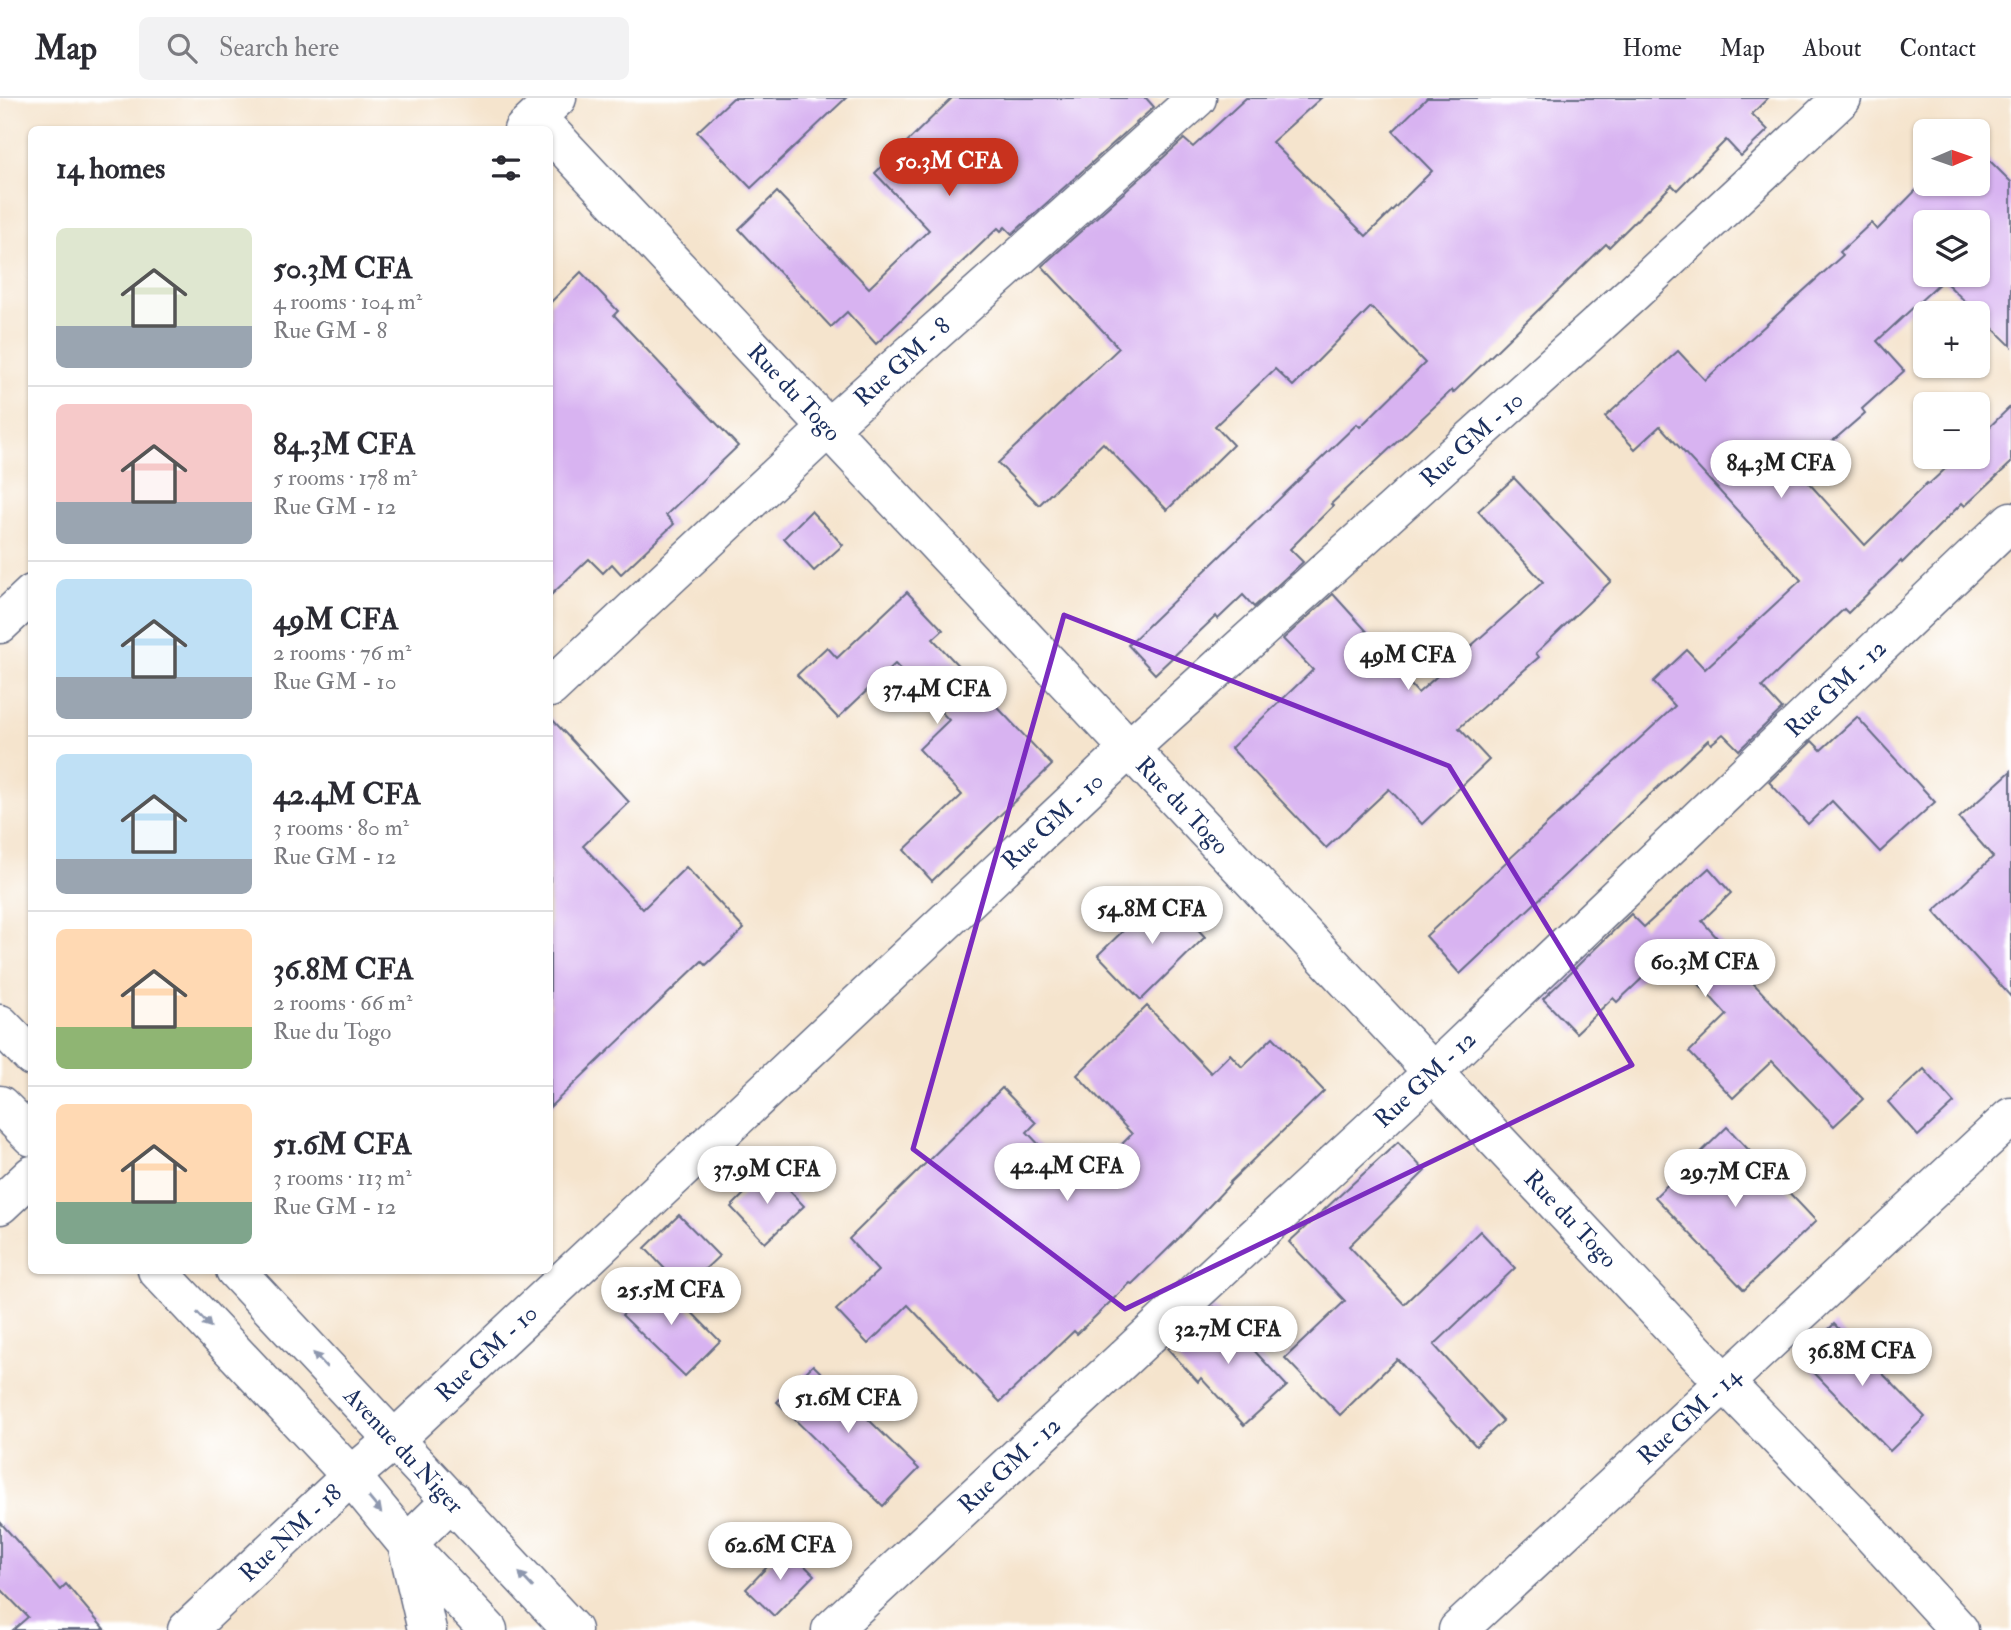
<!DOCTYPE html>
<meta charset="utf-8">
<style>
body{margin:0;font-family:"IM FELL Double Pica",serif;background:#f2f2f3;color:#2b2b33;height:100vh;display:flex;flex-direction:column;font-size:26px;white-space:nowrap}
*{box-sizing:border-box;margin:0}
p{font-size:23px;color:#7c7c81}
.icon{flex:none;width:38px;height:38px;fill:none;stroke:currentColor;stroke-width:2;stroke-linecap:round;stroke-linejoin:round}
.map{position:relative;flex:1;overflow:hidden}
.panel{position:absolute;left:28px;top:28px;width:525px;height:1148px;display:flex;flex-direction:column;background:#fff;border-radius:10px;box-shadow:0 2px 5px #0004}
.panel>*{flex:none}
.needle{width:46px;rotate:88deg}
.fabs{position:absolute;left:1913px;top:21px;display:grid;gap:14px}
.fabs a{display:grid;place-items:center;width:77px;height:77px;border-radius:10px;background:#fff;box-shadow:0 2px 5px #0004;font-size:35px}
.price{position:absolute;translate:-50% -60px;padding:0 16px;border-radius:24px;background:#fff;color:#222;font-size:23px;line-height:46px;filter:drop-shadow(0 2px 4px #0008)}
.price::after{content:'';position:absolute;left:50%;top:42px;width:21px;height:16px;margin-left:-10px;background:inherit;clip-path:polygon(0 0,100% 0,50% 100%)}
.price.current{background:#c8321e;color:#fff}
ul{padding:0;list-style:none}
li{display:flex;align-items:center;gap:21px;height:175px;padding:0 28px}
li+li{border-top:2px solid #e1e1e2}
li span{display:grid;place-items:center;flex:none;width:196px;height:140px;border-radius:10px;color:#555}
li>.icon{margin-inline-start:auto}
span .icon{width:84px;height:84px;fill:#fffc;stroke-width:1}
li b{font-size:30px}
h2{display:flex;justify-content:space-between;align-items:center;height:84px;padding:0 28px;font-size:30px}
header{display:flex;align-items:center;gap:42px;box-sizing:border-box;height:98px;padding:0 35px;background:#fff;border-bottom:2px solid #e1e1e2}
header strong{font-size:33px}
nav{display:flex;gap:38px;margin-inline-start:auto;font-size:24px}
.search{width:490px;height:63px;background:#f2f2f3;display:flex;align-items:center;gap:18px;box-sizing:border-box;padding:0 24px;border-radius:10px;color:#7c7c81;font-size:26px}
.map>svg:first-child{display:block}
.building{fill:#d8b3f1;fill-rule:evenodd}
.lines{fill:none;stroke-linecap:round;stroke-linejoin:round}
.minor-casing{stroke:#676e85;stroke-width:41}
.major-casing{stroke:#676e85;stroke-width:41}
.minor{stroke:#fff;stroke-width:38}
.major{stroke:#fff;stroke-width:38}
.oneway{fill:#8d97ae}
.marked{fill:none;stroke:#7b2cbf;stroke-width:5;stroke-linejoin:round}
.labels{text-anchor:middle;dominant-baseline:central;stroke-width:7;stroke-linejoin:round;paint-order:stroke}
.street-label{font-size:24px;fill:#1b2f5e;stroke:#fff}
</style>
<header>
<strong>Map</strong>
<div class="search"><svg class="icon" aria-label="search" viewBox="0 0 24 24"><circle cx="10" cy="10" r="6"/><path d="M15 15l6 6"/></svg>Search here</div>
<nav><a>Home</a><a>Map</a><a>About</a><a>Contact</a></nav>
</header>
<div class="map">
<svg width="2011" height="1532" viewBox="0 0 2011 1532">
<rect width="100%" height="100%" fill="#fff"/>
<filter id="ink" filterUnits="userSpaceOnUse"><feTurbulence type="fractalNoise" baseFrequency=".0143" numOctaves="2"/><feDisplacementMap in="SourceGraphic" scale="14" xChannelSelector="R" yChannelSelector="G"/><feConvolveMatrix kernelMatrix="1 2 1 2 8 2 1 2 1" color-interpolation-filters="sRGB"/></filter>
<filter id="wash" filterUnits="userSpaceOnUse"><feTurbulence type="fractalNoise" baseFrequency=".00686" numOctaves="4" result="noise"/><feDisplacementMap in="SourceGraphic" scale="28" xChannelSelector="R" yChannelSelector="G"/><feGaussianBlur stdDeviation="1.57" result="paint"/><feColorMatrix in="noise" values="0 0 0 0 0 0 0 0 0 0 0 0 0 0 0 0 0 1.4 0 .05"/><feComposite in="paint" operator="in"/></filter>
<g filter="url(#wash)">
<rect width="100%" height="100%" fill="#f5e4cd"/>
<g id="blocks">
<g class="building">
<path d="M733,0H846L751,90L697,34Z"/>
<path d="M952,0H1146L1154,9L1012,136L1005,129L1001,133L998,130L876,246L847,214L831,229L739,131L777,94L869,190L929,132L875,75Z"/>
<path d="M1246,0H1321L1272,44L1366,138L1432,73L1393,33L1427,0H1768L1752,16L1768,32L1741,58L1726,42L1677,92L1672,87L1609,149L1606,146L1453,295L1452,292L1331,406L1333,408L1290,451L1303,464L1254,509L1243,497L1218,521L1216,518L1155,576L1128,547L1357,326L1360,329L1425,265L1371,209L1293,288L1275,271L1215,328L1233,347L1167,412L1103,345L1039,407L998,365L1119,250L1042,168L1184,41L1193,49Z"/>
<path d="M1978,51L2011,84V248L1943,182L1877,243L1904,273L1862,311L1865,315L1798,373L1865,447L1927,385L1929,386L1958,359H1978V340L2011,308V365L1965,408L1962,405L1902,465L1901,463L1848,515L1844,511L1762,589L1782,611L1739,652L1723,636L1711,646L1708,642L1460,876L1426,838L1675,608L1653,584L1687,552L1705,571L1801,482L1660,328L1635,351L1605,319L1678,253L1705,282L1843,157L1840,154L1871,125L1877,132L1925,83V86H1978ZM1925,124H1978V177H1925Z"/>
<path d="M581,174L618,213L614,217L738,348L666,417L674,426L621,476L612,466L603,475L589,461L550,498V205Z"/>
<path d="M1514,380L1611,483L1536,555L1539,559L1459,630L1489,662L1422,726L1389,691L1326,750L1231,650L1313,572L1283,541L1333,496L1372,539L1370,541L1418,595L1543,484L1478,413Z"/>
<path d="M811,413L843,447L814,473L784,440Z"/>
<path d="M907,494L943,532L933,541L1052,667L932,783L904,752L962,697L919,651L949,622L895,566L838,620L797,577L827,549L837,560Z"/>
<path d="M550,619L629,704L583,748L643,811L686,769L744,831L706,867L702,863L550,1009Z"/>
<path d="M1857,619L1935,704L1880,754L1832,703L1808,726L1769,684L1812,643L1821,652Z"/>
<path d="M2011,673V899L1934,813L1993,759L1959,720Z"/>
<path d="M1709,770L1731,795L1702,823L1755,882L1753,885L1863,1001L1834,1028L1772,963L1733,1000L1689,954L1727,917L1670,854L1617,904L1613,900L1576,935L1543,901L1631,816L1644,829Z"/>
<path d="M1163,794L1205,839L1141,902L1098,857Z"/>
<path d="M1147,908L1211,975L1230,956L1242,969L1273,939L1324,993L1229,1085L1230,1086L1179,1140L1132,1186L1130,1185L1077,1236L1074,1233L1000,1304L908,1207L868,1246L836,1212L878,1173L849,1141L1002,990L1036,1025L1027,1034L1079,1089L1132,1036L1077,977Z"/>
<path d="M1924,971L1954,1005L1918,1038L1888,1004Z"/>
<path d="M1727,1029L1816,1123L1744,1192L1655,1099Z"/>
<path d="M1398,1044L1425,1073L1349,1148L1404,1206L1480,1133L1515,1170L1434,1247L1503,1323L1476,1348L1397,1261L1340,1317L1285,1260L1345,1203L1289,1144Z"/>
<path d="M769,1071L804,1108L765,1145L731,1109Z"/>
<path d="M679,1117L719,1158L684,1191L645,1150Z"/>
<path d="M658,1180L720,1243L685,1278L622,1217Z"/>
<path d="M1214,1209L1287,1288L1244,1327L1201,1280L1198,1284L1168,1251Z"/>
<path d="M1834,1226L1925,1319L1890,1353L1800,1260Z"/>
<path d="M813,1267L919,1371L883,1408L777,1304Z"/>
<path d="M0,1424L60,1492L66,1486L105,1532H13L28,1519L0,1490Z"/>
<path d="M786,1449L814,1477L774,1518L746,1491Z"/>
</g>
</g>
</g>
<g filter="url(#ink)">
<use href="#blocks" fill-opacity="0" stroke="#676e85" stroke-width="2"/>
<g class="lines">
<g class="minor-casing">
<g id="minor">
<path d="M523,32L557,0"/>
<path id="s1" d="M550,34L1724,1284L1863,1427L1959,1532"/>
<path d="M0,526L32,496"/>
<path id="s2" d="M550,590L828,330L1197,0"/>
<path d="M0,1107L32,1077"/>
<path id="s3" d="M187,1532L351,1378L395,1341L1129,651L1633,195L1842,0"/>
<path d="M427,1532L407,1446L452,1402"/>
<path id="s4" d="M831,1532L1433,974L2011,423"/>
<path id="s5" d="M1458,1532L2011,1019"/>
</g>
</g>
<g class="major-casing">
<g id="major">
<path d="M0,926L32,959"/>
<path d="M0,1007L32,1039"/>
<path d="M157,1172L351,1378L407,1446L488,1532"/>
<path id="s6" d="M235,1172L572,1532"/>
</g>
</g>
<use href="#minor" class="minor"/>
<use href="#major" class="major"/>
</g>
<defs><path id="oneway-solid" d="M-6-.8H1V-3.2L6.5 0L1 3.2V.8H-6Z" transform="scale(1.75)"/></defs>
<g class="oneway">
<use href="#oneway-solid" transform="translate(204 1222) rotate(47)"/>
<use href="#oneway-solid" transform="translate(320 1262) rotate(-133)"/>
<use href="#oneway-solid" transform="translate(375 1407) rotate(50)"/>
<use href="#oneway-solid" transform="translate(526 1482) rotate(-133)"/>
</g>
</g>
<path class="marked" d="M1064,517L1449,668L1632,967L1125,1211L913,1051Z"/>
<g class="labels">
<g class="street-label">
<text stroke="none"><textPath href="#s2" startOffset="480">Rue GM - 8</textPath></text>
<text stroke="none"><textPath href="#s1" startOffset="357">Rue du Togo</textPath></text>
<text stroke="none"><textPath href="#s3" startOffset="1752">Rue GM - 10</textPath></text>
<text stroke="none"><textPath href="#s4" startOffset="1377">Rue GM - 12</textPath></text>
<text stroke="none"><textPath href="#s1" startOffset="924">Rue du Togo</textPath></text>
<text stroke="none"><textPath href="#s3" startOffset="1185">Rue GM - 10</textPath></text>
<text stroke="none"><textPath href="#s4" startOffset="810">Rue GM - 12</textPath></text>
<text stroke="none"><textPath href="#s1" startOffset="1491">Rue du Togo</textPath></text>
<text stroke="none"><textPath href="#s3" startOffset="408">Rue GM - 10</textPath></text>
<text stroke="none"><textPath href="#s5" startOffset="315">Rue GM - 14</textPath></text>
<text stroke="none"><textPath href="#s6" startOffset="247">Avenue du Niger</textPath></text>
<text stroke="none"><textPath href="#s4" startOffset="243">Rue GM - 12</textPath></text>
<text stroke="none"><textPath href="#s3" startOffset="142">Rue NM - 18</textPath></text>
</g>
</g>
</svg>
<div class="fabs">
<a><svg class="needle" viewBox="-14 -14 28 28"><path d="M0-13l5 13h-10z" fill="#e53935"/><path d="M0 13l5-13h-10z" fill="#7c7c81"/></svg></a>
<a><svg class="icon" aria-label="layers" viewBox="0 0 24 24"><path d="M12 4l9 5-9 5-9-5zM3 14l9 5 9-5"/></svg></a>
<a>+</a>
<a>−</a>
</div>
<b class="price current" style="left:949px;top:100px">50.3M CFA</b>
<b class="price" style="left:1781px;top:402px">84.3M CFA</b>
<b class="price" style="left:1408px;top:594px">49M CFA</b>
<b class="price" style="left:937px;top:628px">37.4M CFA</b>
<b class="price" style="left:1152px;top:848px">54.8M CFA</b>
<b class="price" style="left:1705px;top:901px">60.3M CFA</b>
<b class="price" style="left:1067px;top:1105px">42.4M CFA</b>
<b class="price" style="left:767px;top:1108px">37.9M CFA</b>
<b class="price" style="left:1735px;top:1111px">29.7M CFA</b>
<b class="price" style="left:671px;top:1229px">25.5M CFA</b>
<b class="price" style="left:1228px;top:1268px">32.7M CFA</b>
<b class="price" style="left:1862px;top:1290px">36.8M CFA</b>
<b class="price" style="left:848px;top:1337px">51.6M CFA</b>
<b class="price" style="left:780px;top:1484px">62.6M CFA</b>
<section class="panel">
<h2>14 homes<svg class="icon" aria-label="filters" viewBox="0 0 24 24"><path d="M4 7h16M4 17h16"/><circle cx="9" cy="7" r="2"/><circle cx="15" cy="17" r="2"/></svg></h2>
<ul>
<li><span style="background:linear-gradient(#dfe7d0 70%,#9aa5b1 0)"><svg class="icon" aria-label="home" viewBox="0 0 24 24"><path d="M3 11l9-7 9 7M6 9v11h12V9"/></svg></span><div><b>50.3M CFA</b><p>4 rooms · 104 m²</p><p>Rue GM - 8</p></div></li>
<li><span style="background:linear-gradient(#f6c9c9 70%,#9aa5b1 0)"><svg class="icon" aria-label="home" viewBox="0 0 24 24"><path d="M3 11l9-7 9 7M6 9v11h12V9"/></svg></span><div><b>84.3M CFA</b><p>5 rooms · 178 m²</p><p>Rue GM - 12</p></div></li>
<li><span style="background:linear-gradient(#bfe0f5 70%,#9aa5b1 0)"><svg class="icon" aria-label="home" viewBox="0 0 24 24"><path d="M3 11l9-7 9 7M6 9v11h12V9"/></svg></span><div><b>49M CFA</b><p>2 rooms · 76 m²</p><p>Rue GM - 10</p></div></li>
<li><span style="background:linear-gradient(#bfe0f5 75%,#9aa5b1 0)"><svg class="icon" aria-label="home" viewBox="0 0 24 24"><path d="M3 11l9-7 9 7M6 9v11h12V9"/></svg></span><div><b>42.4M CFA</b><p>3 rooms · 80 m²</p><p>Rue GM - 12</p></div></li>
<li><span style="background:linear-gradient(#ffd9b3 70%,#8fb573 0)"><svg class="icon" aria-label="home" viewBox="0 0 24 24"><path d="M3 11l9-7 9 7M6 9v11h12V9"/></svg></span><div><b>36.8M CFA</b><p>2 rooms · 66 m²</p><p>Rue du Togo</p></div></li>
<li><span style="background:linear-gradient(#ffd9b3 70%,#7fa58c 0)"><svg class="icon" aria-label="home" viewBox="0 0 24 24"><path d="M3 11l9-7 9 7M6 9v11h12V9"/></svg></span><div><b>51.6M CFA</b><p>3 rooms · 113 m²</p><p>Rue GM - 12</p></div></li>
</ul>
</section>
</div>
